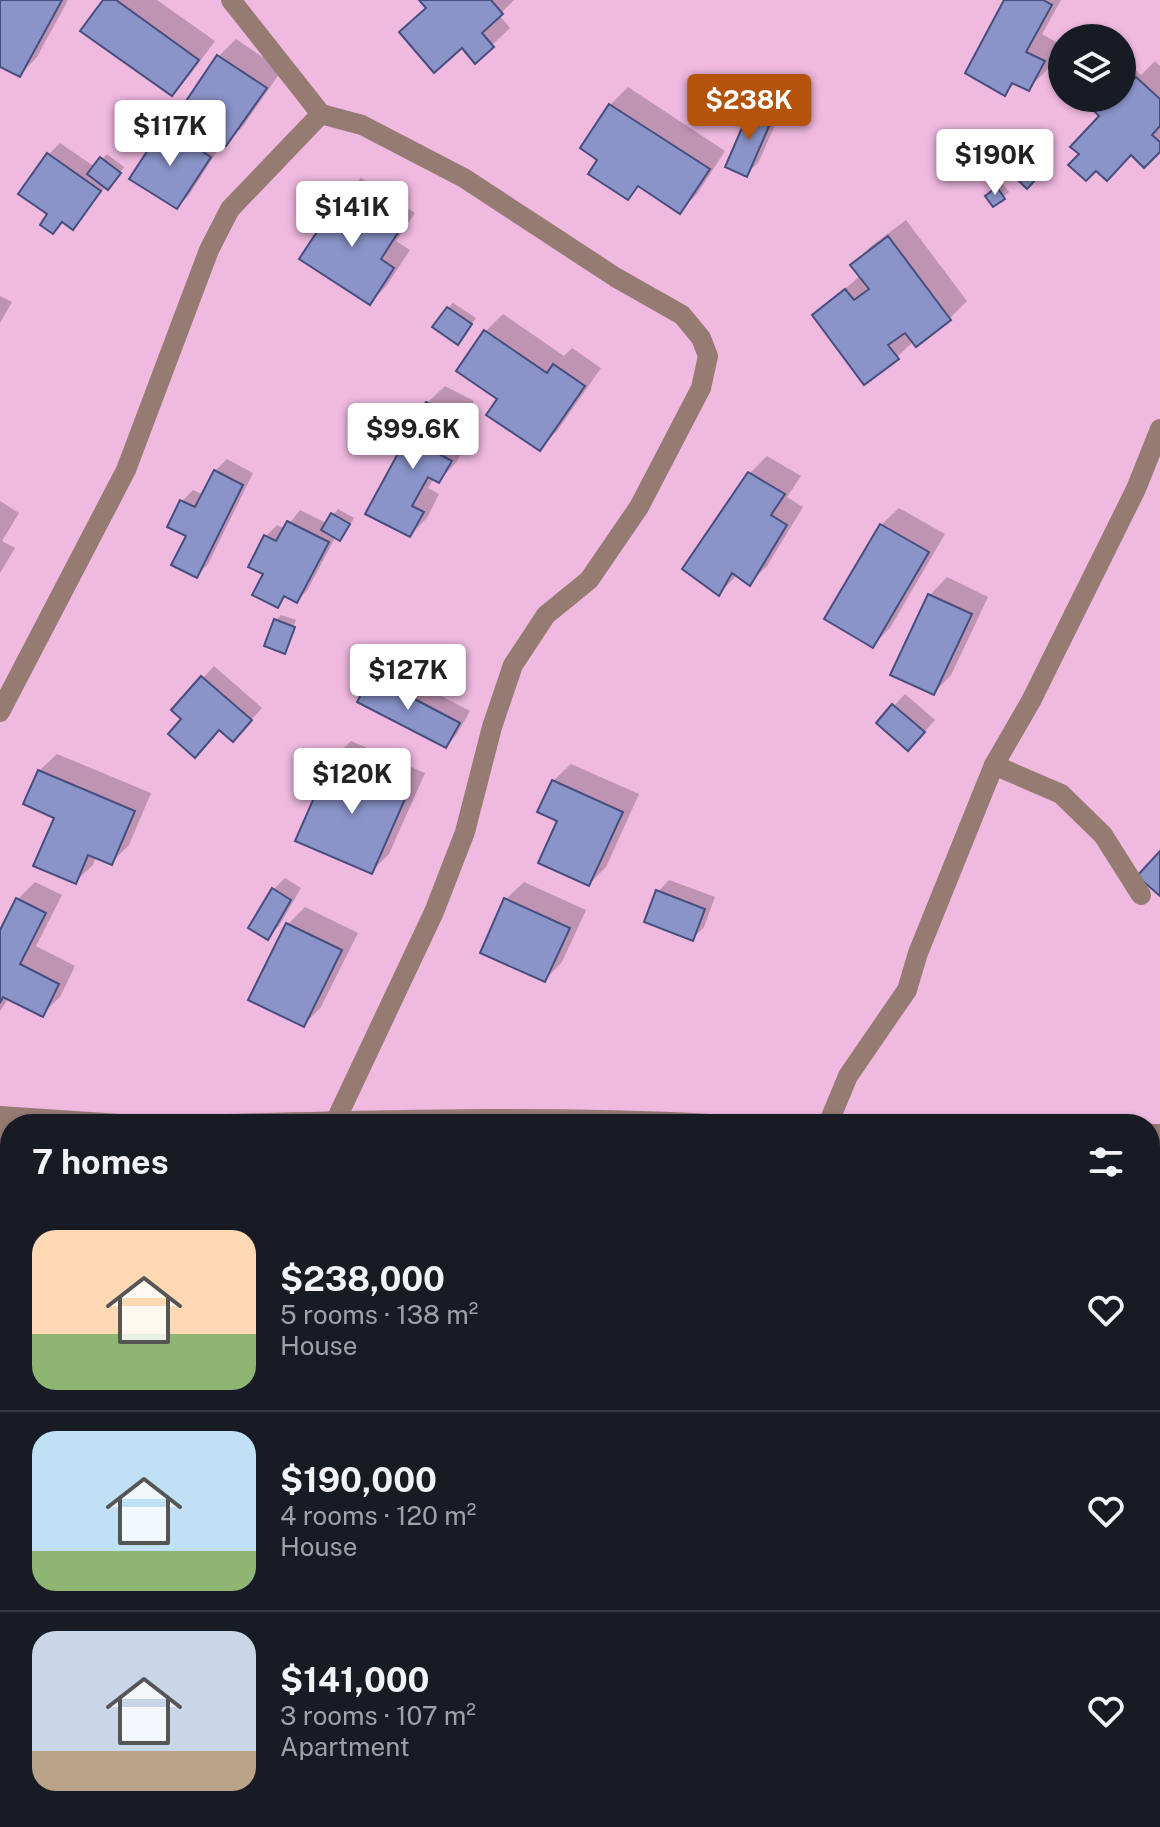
<!DOCTYPE html>
<meta charset="utf-8">
<style>
body{margin:0;font-family:"Public Sans",sans-serif;background:#242831;color:#f1f3f6;height:100vh;display:flex;flex-direction:column;font-size:30px;white-space:nowrap}
*{box-sizing:border-box;margin:0}
p{font-size:26px;color:#9ea1a6}
.icon{flex:none;width:44px;height:44px;fill:none;stroke:currentColor;stroke-width:2;stroke-linecap:round;stroke-linejoin:round}
.map{position:relative;flex:1;overflow:hidden}
.panel{position:absolute;left:0px;top:1114px;width:1160px;height:714px;display:flex;flex-direction:column;background:#171b24;border-radius:32px 32px 0 0;box-shadow:0 2px 6px #0004}
.panel>*{flex:none}
.tools{position:absolute;left:1048px;top:24px;display:grid;gap:16px}
.tools a{display:grid;place-items:center;width:88px;height:88px;border-radius:50%;background:#171b24;box-shadow:0 2px 6px #0004;font-size:40px}
.price{position:absolute;translate:-50% -68px;padding:0 18px;border-radius:8px;background:#fff;color:#222;font-size:26px;line-height:52px;filter:drop-shadow(0 2px 4px #0008)}
.price::after{content:'';position:absolute;left:50%;top:48px;width:24px;height:18px;margin-left:-12px;background:inherit;clip-path:polygon(0 0,100% 0,50% 100%)}
.price.current{background:#b45309;color:#fff}
ul{padding:0;list-style:none}
li{display:flex;align-items:center;gap:24px;height:200px;padding:0 32px}
li+li{border-top:2px solid #363941}
li span{display:grid;place-items:center;flex:none;width:224px;height:160px;border-radius:24px;color:#555}
li>.icon{margin-inline-start:auto}
span .icon{width:96px;height:96px;fill:#fffc;stroke-width:1}
li b{font-size:34px}
h2{display:flex;justify-content:space-between;align-items:center;height:96px;padding:0 32px;font-size:34px}
.map>svg:first-child{display:block}
.shadow{fill:#0003}
.building{fill:#8a94c9;stroke:#474e7e;stroke-width:2}
.lines{fill:none;stroke-linecap:round;stroke-linejoin:round}
.minor{stroke:#967b73;stroke-width:20}
</style>
<div class="map">
<svg width="1160" height="1827" viewBox="0 0 1160 1827">
<rect width="100%" height="100%" fill="#efb9e0"/>
<g class="shadow">
<path d="M1,0H68L37,57L20,75L0,64Z"/>
<path d="M105,0H157L215,41L189,76L172,94Z"/>
<path d="M422,0H514L499,15L510,28L475,61Z"/>
<path d="M1007,0H1061L1042,34L1060,44L1046,71L1028,89L1016,82L1005,93Z"/>
<path d="M236,39L282,70L243,126L226,144L223,142L189,195L177,207L132,178L164,128L176,116L220,144L222,141L180,113L219,56Z"/>
<path d="M1155,61L1160,66V150L1081,154L1102,115L1101,98H1122V76L1132,67L1141,75Z"/>
<path d="M628,87L725,151L697,194L680,211L640,185L628,198L600,159L582,148L610,105Z"/>
<path d="M764,97L784,105L778,117L755,107V111L777,121L758,163L746,174L753,108Z"/>
<path d="M60,143L95,167L107,154L124,167L113,182L106,186L73,228L64,221L53,231L49,154Z"/>
<path d="M1034,165L1041,171L1027,186L1020,179Z"/>
<path d="M361,178L415,213L396,241L410,250L387,285L370,303L302,258L344,195Z"/>
<path d="M1003,184L1009,192L994,204L993,191Z"/>
<path d="M906,220L967,301L950,318L914,341L897,357L815,315L861,275L853,265L870,247Z"/>
<path d="M0,296L12,302L0,323Z"/>
<path d="M453,303L476,318L458,343L448,308Z"/>
<path d="M503,314L564,356L572,348L601,368L557,431L539,449L500,399L486,331Z"/>
<path d="M445,386L474,401L455,436L467,443L456,463L439,480L434,478L428,488L439,494L427,518L410,535L368,513L427,403Z"/>
<path d="M767,456L801,476L787,497L803,507L767,566L750,583L738,574L719,594L750,473Z"/>
<path d="M227,459L253,473L208,564L197,576L182,501L193,490L204,495L215,471Z"/>
<path d="M0,501L19,513L2,541L15,548L0,573Z"/>
<path d="M899,508L945,534L890,628L873,645L881,525Z"/>
<path d="M338,509L354,518L345,533L340,538L336,536L308,589L297,601L287,596L277,605L266,573V536L277,525L285,529L300,510L326,523Z"/>
<path d="M947,577L988,597L951,675L934,693L930,595Z"/>
<path d="M281,615L296,620L285,648H288L284,652L276,620Z"/>
<path d="M214,666L262,708L244,728H220L184,719L174,710Z"/>
<path d="M384,666L470,711L457,734L446,746L373,677Z"/>
<path d="M905,694L935,720L920,737L894,706Z"/>
<path d="M351,741L425,773L389,854L371,872L334,758Z"/>
<path d="M57,754L151,793L129,845L112,862L96,856L93,865L75,882L57,817L39,771Z"/>
<path d="M571,764L639,794L606,867L589,884L559,820L553,781Z"/>
<path d="M285,878L301,888L279,926L267,937L274,889Z"/>
<path d="M669,880L715,897L704,927L693,938L658,892Z"/>
<path d="M35,882L62,895L36,946L75,966L60,997L42,1014L9,998L0,1011V934L18,899Z"/>
<path d="M524,882L586,910L562,962L545,980L506,899Z"/>
<path d="M305,907L358,933L321,1007L304,1025L288,924Z"/>
<path d="M730,1818H742L748,1827H718Z"/>
<path d="M822,1818H888L879,1827H824Z"/>
</g>
<g class="building">
<path d="M0,0H62L20,77L0,67Z"/>
<path d="M103,0H116L199,60L172,96L80,31Z"/>
<path d="M419,0H491L503,14L482,33L494,47L475,64L462,48L434,73L399,32L426,8Z"/>
<path d="M1004,0H1043L1052,5L1026,52L1045,61L1029,91L1012,83L1005,96L965,73Z"/>
<path d="M217,55L267,88L226,146L178,113Z"/>
<path d="M1136,77L1160,99V126L1152,135L1160,142V152L1144,168L1131,155L1107,181L1096,171L1086,181L1068,165L1079,154L1070,147L1099,116L1090,107L1099,98H1122V91Z"/>
<path d="M609,104L710,169L680,214L638,186L628,200L588,174L597,160L580,148Z"/>
<path d="M751,107L773,117L747,177L725,167Z"/>
<path d="M163,127L211,157L177,209L129,179Z"/>
<path d="M47,153L101,191L73,230L62,222L53,234L40,225L47,214L18,194Z"/>
<path d="M100,157L121,173L108,190L87,174Z"/>
<path d="M1028,169L1037,178L1027,189L1017,179Z"/>
<path d="M997,187L1005,199L993,207L985,196Z"/>
<path d="M342,194L399,231L381,259L394,268L370,305L299,259Z"/>
<path d="M888,236L951,320L916,347L905,333L888,345L899,359L864,385L812,315L845,289L854,300L869,289L850,265Z"/>
<path d="M447,307L472,324L458,345L432,327Z"/>
<path d="M484,330L547,373L553,364L585,386L540,451L486,415L497,399L456,371Z"/>
<path d="M426,402L458,419L439,454L452,461L439,483L428,477L412,506L424,512L410,537L365,514Z"/>
<path d="M214,470L243,485L197,578L171,565L186,536L167,527L180,500L195,507Z"/>
<path d="M748,472L785,494L771,515L787,525L750,586L732,573L719,596L682,569Z"/>
<path d="M331,513L350,524L340,541L321,530Z"/>
<path d="M287,521L329,542L297,603L284,596L278,608L252,595L263,574L248,567L264,535L276,541Z"/>
<path d="M880,524L929,552L873,648L824,619Z"/>
<path d="M928,594L972,614L934,695L890,675Z"/>
<path d="M274,619L295,627L285,654L264,646Z"/>
<path d="M201,676L252,720L233,742L219,730L195,758L168,734L181,719L171,710Z"/>
<path d="M371,676L460,723L446,748L357,702Z"/>
<path d="M892,704L925,732L908,751L876,723Z"/>
<path d="M332,757L409,790L372,874L295,841Z"/>
<path d="M38,770L135,811L112,865L88,855L76,884L33,866L54,818L23,804Z"/>
<path d="M552,780L623,812L589,886L538,863L557,821L537,812Z"/>
<path d="M1160,851V896L1137,876Z"/>
<path d="M272,888L291,900L268,940L248,928Z"/>
<path d="M656,890L705,909L693,941L644,922Z"/>
<path d="M16,898L46,913L20,964L59,984L43,1017L3,997L0,1003V930Z"/>
<path d="M504,898L570,928L545,982L480,953Z"/>
<path d="M286,923L342,950L304,1027L248,1000Z"/>
<path d="M729,1818H733L739,1827H716Z"/>
<path d="M820,1818H872L879,1827H822L817,1820Z"/>
<path d="M1011,1818H1033L1019,1827Z"/>
</g>
<g class="lines">
<g class="minor">
<path d="M231,0L321,114L362,125L464,178L615,277L682,315L701,338L708,356L701,388L639,507L589,580L546,615L513,665L492,727L465,832L434,912L335,1122"/>
<path d="M0,712L126,470L209,250L230,209L321,114"/>
<path d="M994,765L1061,794L1103,835L1141,895"/>
<path d="M0,1116L120,1124"/>
<path d="M226,1124C387,1120 549,1115 710,1124"/>
<path d="M828,1124L848,1076L907,990L918,953L994,765L1031,701L1136,489L1160,429"/>
<path d="M1150,1134H1160"/>
<path d="M0,1166L1,1116"/>
<path d="M0,1244L4,1406L10,1424"/>
<path d="M241,1818L246,1827"/>
<path d="M926,1818L932,1827"/>
</g>
</g>
</svg>
<div class="tools">
<a><svg class="icon" aria-label="layers" viewBox="0 0 24 24"><path d="M12 4l9 5-9 5-9-5zM3 14l9 5 9-5"/></svg></a>
</div>
<b class="price current" style="left:749px;top:142px">$238K</b>
<b class="price" style="left:170px;top:168px">$117K</b>
<b class="price" style="left:995px;top:197px">$190K</b>
<b class="price" style="left:352px;top:249px">$141K</b>
<b class="price" style="left:413px;top:471px">$99.6K</b>
<b class="price" style="left:408px;top:712px">$127K</b>
<b class="price" style="left:352px;top:816px">$120K</b>
<section class="panel">
<h2>7 homes<svg class="icon" aria-label="filters" viewBox="0 0 24 24"><path d="M4 7h16M4 17h16"/><circle cx="9" cy="7" r="2"/><circle cx="15" cy="17" r="2"/></svg></h2>
<ul>
<li><span style="background:linear-gradient(#ffd9b3 65%,#8fb573 0)"><svg class="icon" aria-label="home" viewBox="0 0 24 24"><path d="M3 11l9-7 9 7M6 9v11h12V9"/></svg></span><div><b>$238,000</b><p>5 rooms · 138 m²</p><p>House</p></div><svg class="icon" aria-label="heart" viewBox="0 0 24 24"><path d="M12 20l-8-8c-3-5 5-10 8-4 3-6 11-1 8 4z"/></svg></li>
<li><span style="background:linear-gradient(#bfe0f5 75%,#8fb573 0)"><svg class="icon" aria-label="home" viewBox="0 0 24 24"><path d="M3 11l9-7 9 7M6 9v11h12V9"/></svg></span><div><b>$190,000</b><p>4 rooms · 120 m²</p><p>House</p></div><svg class="icon" aria-label="heart" viewBox="0 0 24 24"><path d="M12 20l-8-8c-3-5 5-10 8-4 3-6 11-1 8 4z"/></svg></li>
<li><span style="background:linear-gradient(#c9d6e8 75%,#b9a48a 0)"><svg class="icon" aria-label="home" viewBox="0 0 24 24"><path d="M3 11l9-7 9 7M6 9v11h12V9"/></svg></span><div><b>$141,000</b><p>3 rooms · 107 m²</p><p>Apartment</p></div><svg class="icon" aria-label="heart" viewBox="0 0 24 24"><path d="M12 20l-8-8c-3-5 5-10 8-4 3-6 11-1 8 4z"/></svg></li>
</ul>
</section>
</div>
